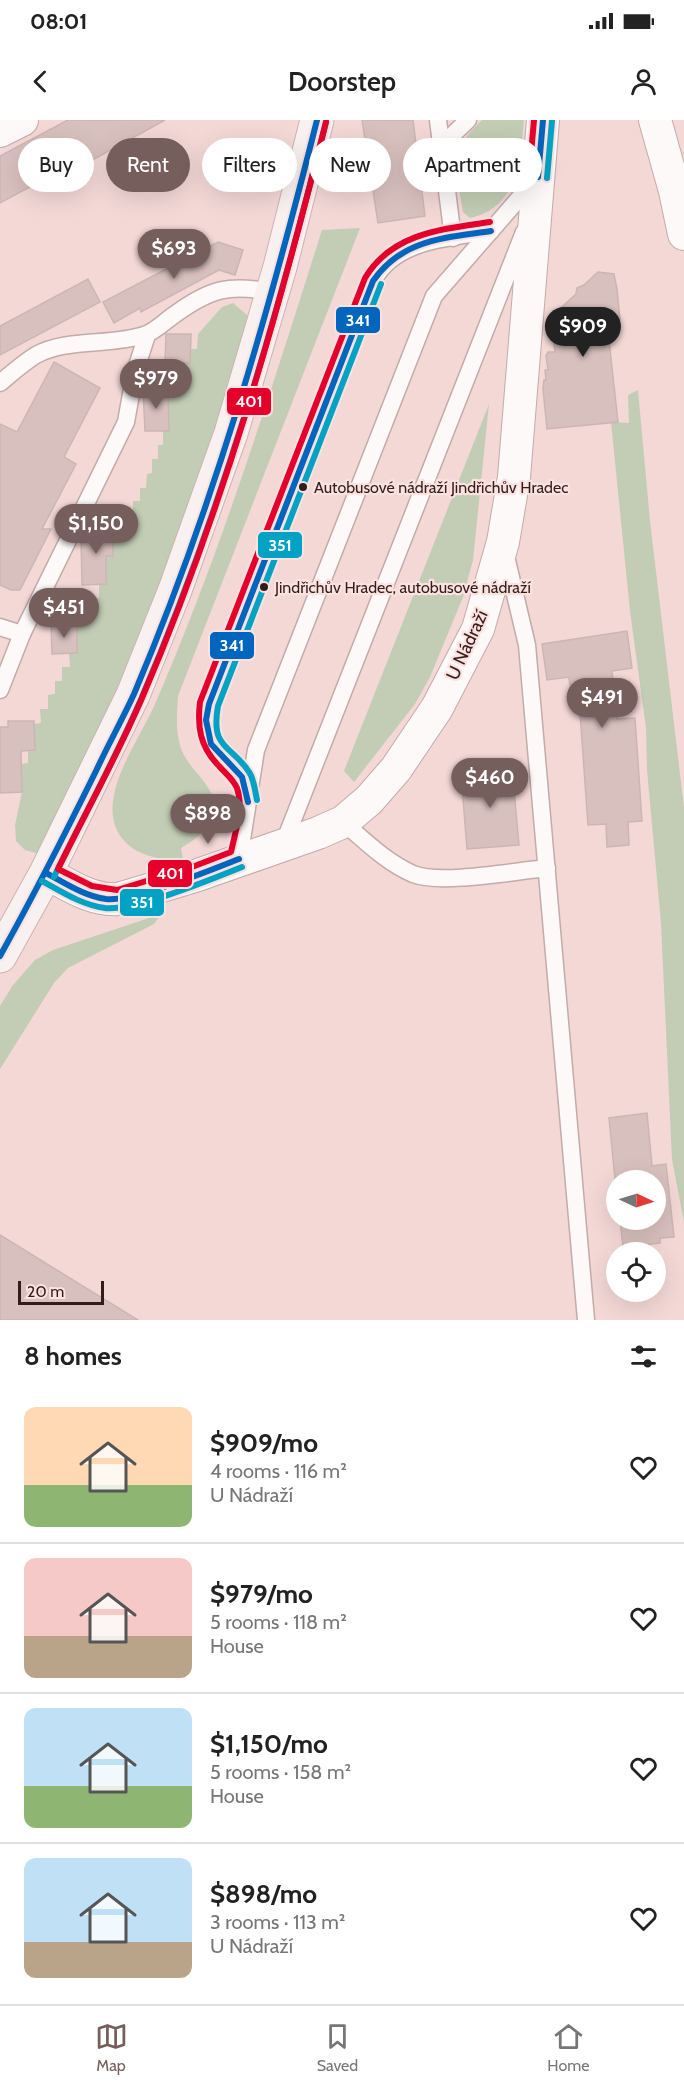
<!DOCTYPE html>
<meta charset="utf-8">
<style>
body{margin:0;font-family:Cabin,sans-serif;background:#f6f6f6;color:#222;height:100vh;display:flex;flex-direction:column;font-size:22px;white-space:nowrap}
*{box-sizing:border-box;margin:0}
p{font-size:20px;color:#767676}
.icon{flex:none;width:33px;height:33px;fill:none;stroke:currentColor;stroke-width:2;stroke-linecap:round;stroke-linejoin:round}
.map{position:relative;height:1200px;overflow:hidden}
.drawer{display:flex;flex-direction:column;background:#fff;flex:1}
.drawer>*{flex:none}
.hud{position:absolute;left:18px;top:18px;width:648px;height:54px;display:flex;gap:12px}
.needle{width:39px;rotate:94deg}
.buttons{position:absolute;left:606px;top:1050px;display:grid;gap:12px}
.buttons a{display:grid;place-items:center;width:60px;height:60px;border-radius:50%;background:#fff;box-shadow:0 6px 24px #0002;font-size:30px}
.scale{position:absolute;left:18px;bottom:15px;width:86px;box-sizing:border-box;padding-left:6px;border:3px solid #321d1b;border-top:0;font-size:16px;line-height:21px;white-space:nowrap;color:#321d1b;-webkit-text-stroke:4px #fbe2e0;paint-order:stroke}
.price{position:absolute;translate:-50% -51px;padding:0 14px;border-radius:21px;background:#765e5c;color:#fff;font-size:20px;line-height:39px;filter:drop-shadow(0 2px 3px #0008)}
.price::after{content:'';position:absolute;left:50%;top:36px;width:18px;height:14px;margin-left:-9px;background:inherit;clip-path:polygon(0 0,100% 0,50% 100%)}
.price.current{background:#222;color:#fff}
ul{padding:0;list-style:none}
li{display:flex;align-items:center;gap:18px;height:150px;padding:0 24px}
li+li{border-top:2px solid #e0e0e0}
li span{display:grid;place-items:center;flex:none;width:168px;height:120px;border-radius:12px;color:#555}
li>.icon{margin-inline-start:auto}
span .icon{width:72px;height:72px;fill:#fffc;stroke-width:1}
li b{font-size:26px}
h2{display:flex;justify-content:space-between;align-items:center;height:72px;padding:0 24px;font-size:26px}
.chip{padding:0 21px;border-radius:27px;background:#fff;box-shadow:0 6px 24px #0002;font-size:21px;line-height:54px}
.chip.current{background:#765e5c;color:#fff}
.status{display:flex;justify-content:space-between;align-items:center;height:42px;padding:0 30px;background:#fff;direction:ltr}
.status svg{height:16px;fill:currentColor}
header{display:flex;justify-content:space-between;align-items:center;height:78px;padding:0 24px;background:#fff;font-size:27px;font-weight:600}
.menu{display:flex;justify-content:space-around;align-items:center;height:84px;border-top:2px solid #e0e0e0;background:#fff;font-size:16px;color:#767676}
.menu a{display:grid;justify-items:center;gap:3px}
.menu .current{color:#765e5c}
.map>svg:first-child{display:block}
.green{fill:#c3cdb5}
.building{fill:#d8c0be;stroke:#ccb6b4;stroke-width:1.5}
.lines{fill:none;stroke-linecap:round;stroke-linejoin:round}
.lane-casing{stroke:#c2aba9;stroke-width:19}
.street-casing{stroke:#c2aba9;stroke-width:34}
.primary-casing{stroke:#c9b4b3;stroke-width:35}
.lane{stroke:#fdf9f9;stroke-width:16}
.street{stroke:#fdf9f9;stroke-width:32}
.primary{stroke:#f9f1f0;stroke-width:33}
.bus-1-casing{stroke:#fbe2e0;stroke-width:10}
.bus-2-casing{stroke:#fbe2e0;stroke-width:10}
.bus-3-casing{stroke:#fbe2e0;stroke-width:10}
.bus-1{stroke:#0065bd;stroke-width:6}
.bus-2{stroke:#02a2c5;stroke-width:6}
.bus-3{stroke:#e4002b;stroke-width:6}
.bus-dot{fill:#321d1b;stroke:#fbe2e0;stroke-width:2}
.labels{text-anchor:middle;dominant-baseline:central;stroke-width:4.5;stroke-linejoin:round;paint-order:stroke}
.bus-label{font-size:16px;fill:#321d1b;stroke:#fbe2e0;text-anchor:start}
.street-label{font-size:18px;fill:#321d1b;stroke:#fbe2e0}
.line-badge{stroke:#fbe2e0;stroke-width:2}
.badge-label{font-size:16px;text-anchor:middle;font-weight:bold;fill:#fff}
</style>
<div class="status"><b>08:01</b><svg viewBox="0 0 49 12"><path d="M0 12V9h3v3zM5 12V6h3v6zM10 12V3h3v9zM15 12V0h3v12zM26 1h20v11H26zM47 4h2v5h-2z"/></svg></div>
<header><svg class="icon" aria-label="back" viewBox="0 0 24 24"><path d="M15 5l-7 7 7 7"/></svg>Doorstep<svg class="icon" aria-label="person" viewBox="0 0 24 24"><circle cx="12" cy="8" r="4"/><path d="M4 21q1-7 8-7t8 7"/></svg></header>
<div class="map">
<svg width="684" height="1200" viewBox="0 0 684 1200">
<rect width="100%" height="100%" fill="#f3d8d6"/>
<g class="green">
<path d="M482,0H524C520,40 518,88 470,98L463,92C456,46 446,35 482,0Z"/>
<path d="M360,108L178,576C177,595 175,612 182,631C189,647 204,658 211,673C223,698 200,717 181,728L183,739C154,742 118,731 113,697C108,661 141,616 155,584C222,430 271,270 322,110Z"/>
<path d="M233,183L247,195L250,209L222,310L123,569L43,735L25,730L16,721L15,705L22,672L21,644L28,643V630H35L34,604L41,603L40,589H48V575L55,574V561H62V547H70L69,533H77V505H85V491H92V478H99V465L106,464V436H113V422H120V409L127,408L126,395H133V381H140V368H146L147,354L152,353V339H158V325H163V311H169L168,270H175V256H182V243L190,229H197L198,214L222,187Z"/>
<path d="M638,270L650,401L684,688V1102L672,1040L661,803L647,650L646,608L630,491L611,302L629,303L628,275Z"/>
<path d="M489,284L473,440L463,477L430,557L415,584L354,662L344,651Z"/>
<path d="M161,794L154,804L68,848L54,863L0,949V886L13,865L35,840L53,830Z"/>
</g>
<g class="building">
<path d="M68,0H165L87,43L86,41L39,67L37,63L0,83V36Z"/>
<path d="M362,0H413L425,96L378,103Z"/>
<path d="M218,122L243,130L235,155L219,150L141,192L140,188L114,203L103,182Z"/>
<path d="M598,152L614,154L617,169L620,200L607,202L618,302L547,309L543,269L544,260H546L545,250H548L546,236L548,232H555L551,197L576,174L577,168L584,165Z"/>
<path d="M88,159L100,182L0,235V206Z"/>
<path d="M166,214H191L190,243L165,244Z"/>
<path d="M54,242L100,268L64,337L76,344L42,409H51L20,470H11L0,465V304L17,312Z"/>
<path d="M143,269H168L169,311H145Z"/>
<path d="M86,408H113V436H106V464L82,465L81,418Z"/>
<path d="M51,504H77V533L52,534Z"/>
<path d="M627,511L632,548L612,551L617,599L635,598L642,701L628,702L629,725L607,727L606,704L588,705L578,564L570,565L569,557L547,560L542,524Z"/>
<path d="M8,601H34L35,630L21,631L22,672L0,673V607H8Z"/>
<path d="M512,648L519,725L467,729L461,653Z"/>
<path d="M647,993L652,1046L666,1044L674,1117L660,1118V1123L623,1127L620,1100H656V1060H616V1069L609,998Z"/>
<path d="M0,1115L138,1200H0Z"/>
</g>
<g class="lines">
<g class="lane-casing">
<g id="lane">
<path d="M438,0L453,118"/>
<path d="M441,26L468,0"/>
<path d="M0,263C11,254 23,243 36,235C66,218 111,226 144,215C155,212 165,201 174,195C211,168 229,164 273,172"/>
<path d="M505,432L527,525L586,1200"/>
<path d="M0,507L22,514"/>
<path d="M0,570L22,514L126,302L135,252L147,215"/>
<path d="M247,674C242,635 199,643 209,584L373,161C395,119 450,118 491,111"/>
<path d="M343,702C365,721 386,742 413,754C441,765 515,751 547,748"/>
<path d="M283,725L524,112"/>
<path d="M239,739L256,630L434,176L535,60"/>
</g>
</g>
<g class="street-casing">
<g id="street">
<path d="M655,0L675,71L684,114"/>
<path d="M0,11L22,0"/>
<path d="M46,753C69,765 91,781 118,779L195,756L318,713L343,702L369,680L396,649L437,588L478,509L503,422L514,357L543,0"/>
</g>
</g>
<g class="primary-casing">
<path id="primary" d="M0,836L46,753L133,575L175,470L231,313L280,147L317,0"/>
</g>
<use href="#lane" class="lane"/>
<use href="#street" class="street"/>
<use href="#primary" class="primary"/>
<g class="bus-1-casing">
<g id="bus-1">
<path d="M538,57L543,0"/>
<path d="M248,682L242,657L211,624L206,600L209,584L373,161C402,119 445,118 491,111"/>
<path d="M46,753C65,763 84,776 106,779C133,782 211,750 239,739"/>
<path d="M0,836C34,775 65,714 96,651C108,625 122,600 134,574C213,388 268,195 317,0"/>
</g>
</g>
<g class="bus-2-casing">
<g id="bus-2">
<path d="M547,58L552,1"/>
<path d="M257,680C255,671 254,659 249,652C232,625 210,630 218,586L381,164"/>
<path d="M54,757C83,697 116,638 142,577C221,392 277,198 326,2"/>
<path d="M42,761C62,772 82,785 105,788C135,791 212,759 242,747"/>
</g>
</g>
<g class="bus-3-casing">
<g id="bus-3">
<path d="M326,2C277,198 222,392 142,578C117,636 86,692 58,749L92,766L117,770L192,747L231,732C235,713 244,687 237,668C233,659 225,653 219,646C200,627 197,607 200,582L365,158C392,113 442,109 490,102"/>
<path d="M529,56L534,0"/>
</g>
</g>
<use href="#bus-1" class="bus-1"/>
<use href="#bus-2" class="bus-2"/>
<use href="#bus-3" class="bus-3"/>
</g>
<g class="bus-dot">
<circle cx="303" cy="367" r="5"/>
<circle cx="264" cy="467" r="5"/>
</g>
<g class="labels">
<g class="bus-label">
<text x="314" y="367">Autobusové nádraží Jindřichův Hradec</text>
<text x="275" y="467">Jindřichův Hradec, autobusové nádraží</text>
</g>
<g class="street-label">
<text transform="translate(467 525) rotate(-65)">U Nádraží</text>
</g>
</g>
<g class="line-badge">
<rect x="335" y="186" width="46" height="28" rx="6" fill="#0065bd"/>
<rect x="226" y="267" width="46" height="29" rx="6" fill="#e4002b"/>
<rect x="257" y="411" width="46" height="28" rx="6" fill="#02a2c5"/>
<rect x="209" y="511" width="46" height="29" rx="6" fill="#0065bd"/>
<rect x="147" y="739" width="46" height="29" rx="6" fill="#e4002b"/>
<rect x="119" y="768" width="46" height="29" rx="6" fill="#02a2c5"/>
</g>
<g class="badge-label">
<text x="358" y="206">341</text>
<text x="249" y="287">401</text>
<text x="280" y="431">351</text>
<text x="232" y="531">341</text>
<text x="170" y="759">401</text>
<text x="142" y="788">351</text>
</g>
</svg>
<div class="buttons">
<a><svg class="needle" viewBox="-14 -14 28 28"><path d="M0-13l5 13h-10z" fill="#e53935"/><path d="M0 13l5-13h-10z" fill="#767676"/></svg></a>
<a><svg class="icon" aria-label="locate" viewBox="0 0 24 24"><circle cx="12" cy="12" r="6"/><path d="M12 2v4M12 18v4M2 12h4M18 12h4"/></svg></a>
</div>
<div class="scale">20 m</div>
<b class="price" style="left:174px;top:160px">$693</b>
<b class="price current" style="left:583px;top:238px">$909</b>
<b class="price" style="left:156px;top:290px">$979</b>
<b class="price" style="left:96px;top:435px">$1,150</b>
<b class="price" style="left:64px;top:519px">$451</b>
<b class="price" style="left:602px;top:609px">$491</b>
<b class="price" style="left:490px;top:689px">$460</b>
<b class="price" style="left:208px;top:725px">$898</b>
<div class="hud">
<a class="chip">Buy</a>
<a class="chip current">Rent</a>
<a class="chip">Filters</a>
<a class="chip">New</a>
<a class="chip">Apartment</a>
</div>
</div>
<section class="drawer">
<h2>8 homes<svg class="icon" aria-label="filters" viewBox="0 0 24 24"><path d="M4 7h16M4 17h16"/><circle cx="9" cy="7" r="2"/><circle cx="15" cy="17" r="2"/></svg></h2>
<ul>
<li><span style="background:linear-gradient(#ffd9b3 65%,#8fb573 0)"><svg class="icon" aria-label="home" viewBox="0 0 24 24"><path d="M3 11l9-7 9 7M6 9v11h12V9"/></svg></span><div><b>$909/mo</b><p>4 rooms · 116 m²</p><p>U Nádraží</p></div><svg class="icon" aria-label="heart" viewBox="0 0 24 24"><path d="M12 20l-8-8c-3-5 5-10 8-4 3-6 11-1 8 4z"/></svg></li>
<li><span style="background:linear-gradient(#f6c9c9 65%,#b9a48a 0)"><svg class="icon" aria-label="home" viewBox="0 0 24 24"><path d="M3 11l9-7 9 7M6 9v11h12V9"/></svg></span><div><b>$979/mo</b><p>5 rooms · 118 m²</p><p>House</p></div><svg class="icon" aria-label="heart" viewBox="0 0 24 24"><path d="M12 20l-8-8c-3-5 5-10 8-4 3-6 11-1 8 4z"/></svg></li>
<li><span style="background:linear-gradient(#bfe0f5 65%,#8fb573 0)"><svg class="icon" aria-label="home" viewBox="0 0 24 24"><path d="M3 11l9-7 9 7M6 9v11h12V9"/></svg></span><div><b>$1,150/mo</b><p>5 rooms · 158 m²</p><p>House</p></div><svg class="icon" aria-label="heart" viewBox="0 0 24 24"><path d="M12 20l-8-8c-3-5 5-10 8-4 3-6 11-1 8 4z"/></svg></li>
<li><span style="background:linear-gradient(#bfe0f5 70%,#b9a48a 0)"><svg class="icon" aria-label="home" viewBox="0 0 24 24"><path d="M3 11l9-7 9 7M6 9v11h12V9"/></svg></span><div><b>$898/mo</b><p>3 rooms · 113 m²</p><p>U Nádraží</p></div><svg class="icon" aria-label="heart" viewBox="0 0 24 24"><path d="M12 20l-8-8c-3-5 5-10 8-4 3-6 11-1 8 4z"/></svg></li>
</ul>
</section>
<nav class="menu">
<a class="current"><svg class="icon" aria-label="map" viewBox="0 0 24 24"><path d="M3 6l6-2 6 2 6-2v14l-6 2-6-2-6 2zM9 4v14M15 6v14"/></svg>Map</a>
<a><svg class="icon" aria-label="saved" viewBox="0 0 24 24"><path d="M7 4h10v16l-5-4-5 4z"/></svg>Saved</a>
<a><svg class="icon" aria-label="home" viewBox="0 0 24 24"><path d="M3 11l9-7 9 7M6 9v11h12V9"/></svg>Home</a>
</nav>
